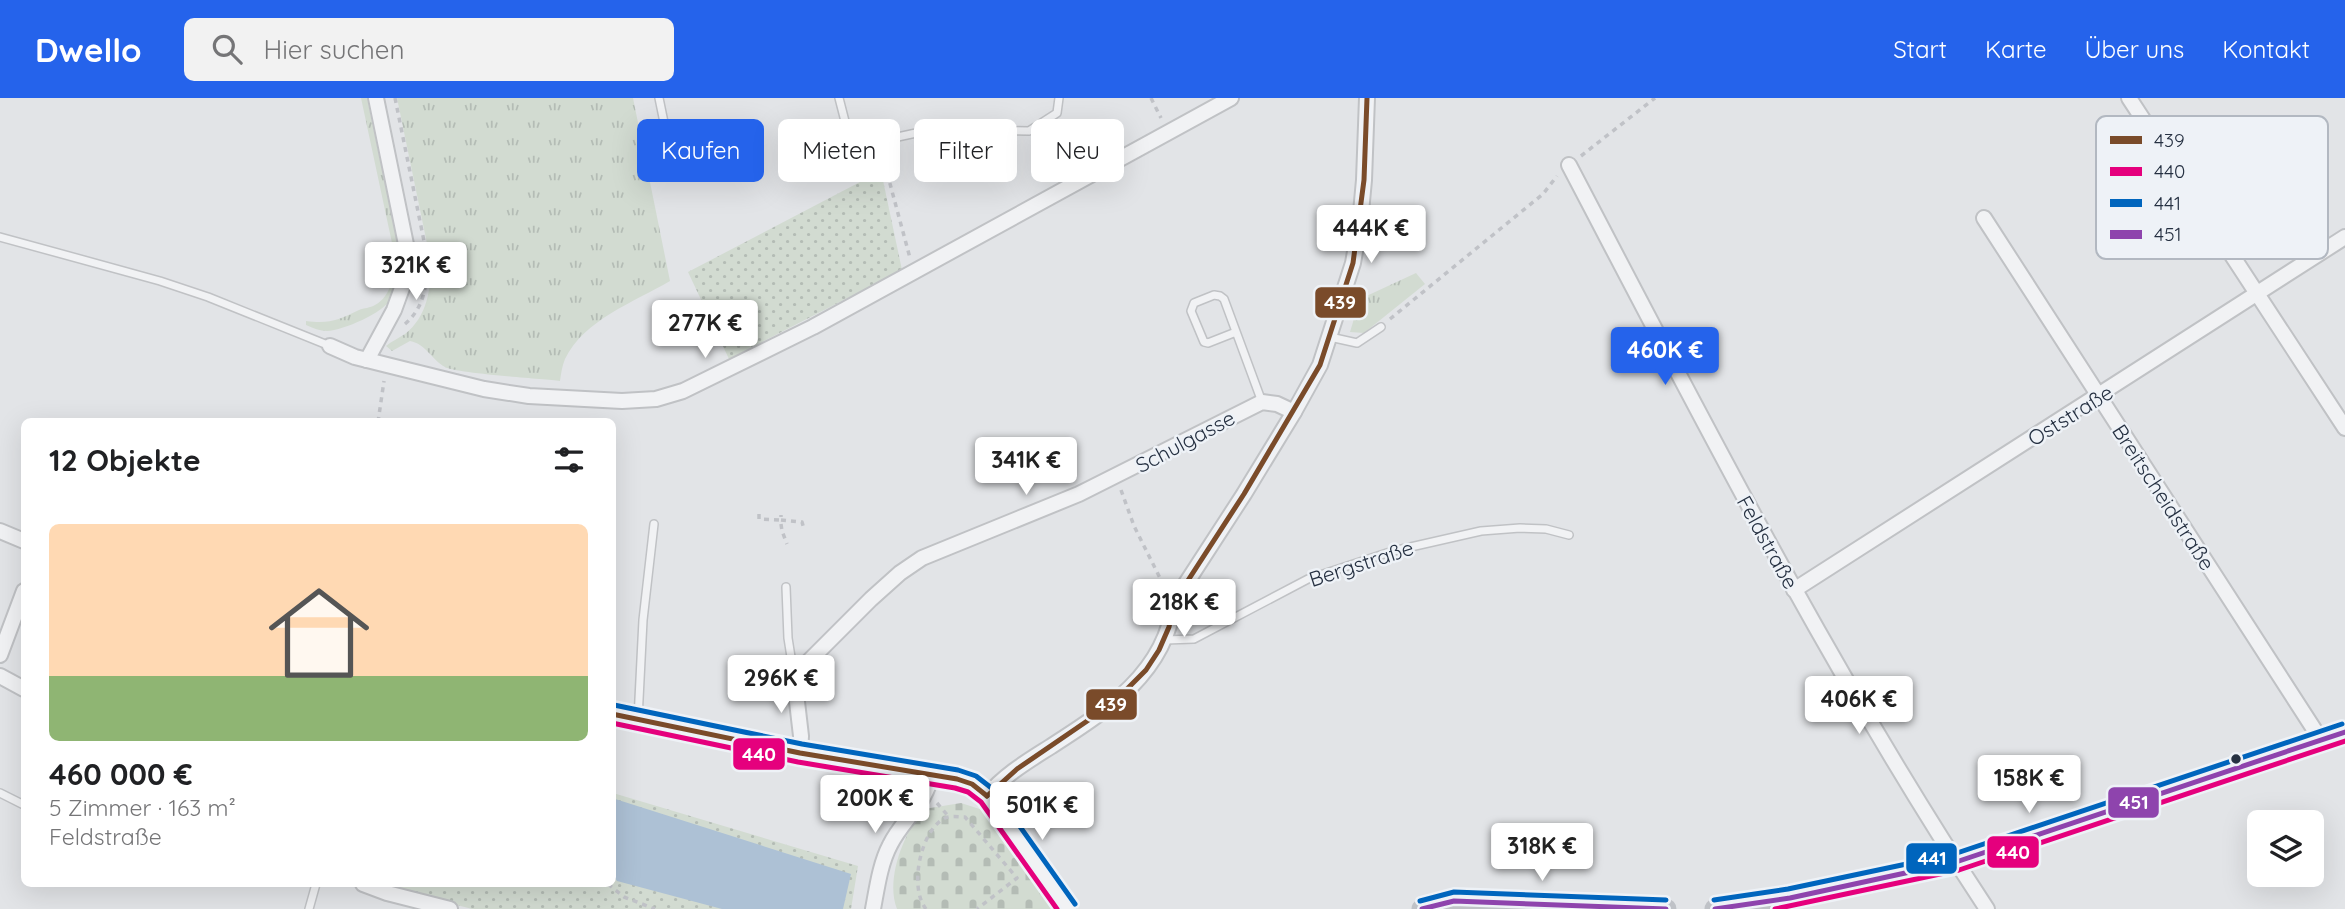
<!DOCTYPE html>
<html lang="de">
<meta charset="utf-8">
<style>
body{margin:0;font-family:Quicksand,sans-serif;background:#f2f2f2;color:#202124;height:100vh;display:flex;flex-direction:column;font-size:26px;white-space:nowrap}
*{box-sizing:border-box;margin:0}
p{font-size:23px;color:#757577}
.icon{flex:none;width:38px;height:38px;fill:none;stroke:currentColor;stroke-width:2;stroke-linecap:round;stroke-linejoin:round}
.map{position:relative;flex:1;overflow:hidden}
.drawer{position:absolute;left:21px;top:320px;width:595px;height:469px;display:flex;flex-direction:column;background:#fff;border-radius:10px;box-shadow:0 7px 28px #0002}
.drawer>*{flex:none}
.top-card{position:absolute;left:637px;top:21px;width:665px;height:63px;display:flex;gap:14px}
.buttons{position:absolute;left:2247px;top:712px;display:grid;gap:14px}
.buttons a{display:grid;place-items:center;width:77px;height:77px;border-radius:10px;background:#fff;box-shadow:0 7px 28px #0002;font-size:35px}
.price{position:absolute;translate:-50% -60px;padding:0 16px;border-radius:7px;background:#fff;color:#222;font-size:23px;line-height:46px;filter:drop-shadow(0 2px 4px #0008)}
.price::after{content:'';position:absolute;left:50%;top:42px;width:21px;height:16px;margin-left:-10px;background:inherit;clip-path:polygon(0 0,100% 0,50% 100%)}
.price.selected{background:#2563eb;color:#fff}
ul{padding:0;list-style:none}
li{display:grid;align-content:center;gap:14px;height:371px;padding:0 28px}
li+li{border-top:2px solid #e0e0e0}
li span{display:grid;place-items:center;height:217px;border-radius:10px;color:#555}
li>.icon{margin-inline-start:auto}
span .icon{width:126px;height:126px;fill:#fffc;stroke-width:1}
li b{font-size:30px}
h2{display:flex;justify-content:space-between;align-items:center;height:84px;padding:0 28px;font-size:30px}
.tag{padding:0 24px;border-radius:10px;background:#fff;box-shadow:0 7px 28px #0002;font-size:24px;line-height:63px}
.tag.selected{background:#2563eb;color:#fff}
header{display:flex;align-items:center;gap:42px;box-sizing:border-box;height:98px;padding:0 35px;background:#2563eb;color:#fff}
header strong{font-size:33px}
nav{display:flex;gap:38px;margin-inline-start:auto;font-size:24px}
.search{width:490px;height:63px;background:#f2f2f2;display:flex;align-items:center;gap:18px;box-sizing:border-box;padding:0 24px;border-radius:10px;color:#757577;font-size:26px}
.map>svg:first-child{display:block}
.grass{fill:url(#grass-tufts)}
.cemetery{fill:url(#cemetery-stones)}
.park{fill:url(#park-dots)}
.water{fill:#adc1d5}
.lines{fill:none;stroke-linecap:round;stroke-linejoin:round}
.lane-casing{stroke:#c0c2c5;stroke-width:10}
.street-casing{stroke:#c0c2c5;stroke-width:18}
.path{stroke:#c0c2c7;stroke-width:3.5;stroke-dasharray:5 5;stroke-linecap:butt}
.lane{stroke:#f1f2f4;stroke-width:7}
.street{stroke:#f1f2f4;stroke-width:14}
.secondary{stroke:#bfc2c7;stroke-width:21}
.bus-1-casing{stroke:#eef2f7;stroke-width:10}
.bus-2-casing{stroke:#eef2f7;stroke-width:10}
.bus-3-casing{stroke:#eef2f7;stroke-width:10}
.bus-4-casing{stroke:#eef2f7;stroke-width:10}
.bus-1{stroke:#7a4b2a;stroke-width:5}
.bus-2{stroke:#e5007d;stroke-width:5}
.bus-3{stroke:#0065bd;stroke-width:5}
.bus-4{stroke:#8e44ad;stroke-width:5}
.bus-dot{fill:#263142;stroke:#eef2f7;stroke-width:2.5}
.labels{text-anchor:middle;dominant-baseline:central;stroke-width:5;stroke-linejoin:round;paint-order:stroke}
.street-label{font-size:21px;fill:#263142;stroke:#eef2f7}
.key{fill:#eef2f7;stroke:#b2b8c1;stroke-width:2}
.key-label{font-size:19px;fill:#263142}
.line-badge{stroke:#eef2f7;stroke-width:2.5}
.badge-label{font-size:19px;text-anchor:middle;font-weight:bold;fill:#fff}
</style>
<header>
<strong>Dwello</strong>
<div class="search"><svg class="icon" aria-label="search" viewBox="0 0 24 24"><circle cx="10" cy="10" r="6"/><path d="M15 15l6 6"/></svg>Hier suchen</div>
<nav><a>Start</a><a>Karte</a><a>Über uns</a><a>Kontakt</a></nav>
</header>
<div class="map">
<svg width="2345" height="811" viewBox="0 0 2345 811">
<defs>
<pattern id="grass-tufts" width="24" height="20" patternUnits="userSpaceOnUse" patternTransform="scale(1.75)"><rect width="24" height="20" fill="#d2dbd1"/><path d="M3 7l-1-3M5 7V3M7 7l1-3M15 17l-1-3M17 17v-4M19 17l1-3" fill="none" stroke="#b4bcb5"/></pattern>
<pattern id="cemetery-stones" width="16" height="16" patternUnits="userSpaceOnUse" patternTransform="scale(1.75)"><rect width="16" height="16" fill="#d2dbd1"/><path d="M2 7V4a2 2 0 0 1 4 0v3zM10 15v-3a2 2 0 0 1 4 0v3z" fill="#b4bcb5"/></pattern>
<pattern id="park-dots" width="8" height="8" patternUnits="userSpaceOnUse" patternTransform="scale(1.75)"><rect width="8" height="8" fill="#d2dbd1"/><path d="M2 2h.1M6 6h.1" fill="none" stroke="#b4bcb5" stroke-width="1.8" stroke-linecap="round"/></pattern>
</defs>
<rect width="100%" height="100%" fill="#e2e4e7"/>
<g class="grass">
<path d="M361,0H367L400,157C400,172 399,188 391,201C383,215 344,232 327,233C320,233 313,230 306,227V223C330,226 338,222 359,212C364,210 370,210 375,207C392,198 394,176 395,159Z"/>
<path d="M397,0H633L670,183C634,204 584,222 565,261C562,268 561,276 560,283C542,281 454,275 445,269C431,261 426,246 410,243L392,253L386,248C392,243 399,240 405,236C427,219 431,191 431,165Z"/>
<path d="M1416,175L1425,186L1364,235L1350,234L1360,201Z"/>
</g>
<path class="cemetery" d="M961,705L989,714L1016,750L1054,811H897C885,781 904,734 924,711Z"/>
<g class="park">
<path d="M881,73L902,172L729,261L688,174Z"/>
<path d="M613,695L858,768L851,811H472L379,786H612Z"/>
</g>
<path class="water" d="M612,700L851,776L843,811H722L617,783L613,777Z"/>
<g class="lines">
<g class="lane-casing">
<g id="lane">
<path d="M659,0L666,34"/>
<path d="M839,0L847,31L852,38L879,43L930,32L1029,33L1057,15L1059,0"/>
<path d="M0,139L160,183L208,199L330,248"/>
<path d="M1236,234L1208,245L1204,244L1191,213L1194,205L1214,197L1220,198L1224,201L1262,304"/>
<path d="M1330,239L1357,245L1381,229"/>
<path d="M786,489L788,540L794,578"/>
<path d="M1165,542L1194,541L1308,481L1393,453L1481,433L1520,430L1546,431L1569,437"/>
<path d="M638,621L643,522L654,426"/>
<path d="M0,695L24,707"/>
<path d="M309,811L316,786"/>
</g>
</g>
<g class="street-casing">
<g id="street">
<path d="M2129,0L2345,330"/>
<path d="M1569,67C1701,319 1830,573 1987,811"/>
<path d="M1984,120L2321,642"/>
<path d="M330,248L355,259L387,267L484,291L529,298L622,303L656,301L683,293L813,229L1231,0"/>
<path d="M367,262L394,212L402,190L409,161L376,0"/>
<path d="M0,433L24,443"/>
<path d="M1794,492L2345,139"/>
<path d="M0,557L24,493"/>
<path d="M0,578L24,591"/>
<path d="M612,616L800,655L957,681L972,686L987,698L1068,811"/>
<path d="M800,655L801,638L794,578L871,501L900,475L922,460L1079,396L1262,304L1277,306L1294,314"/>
<path d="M987,698C1004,677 1028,663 1050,649C1106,613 1166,575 1174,504L1244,396L1294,314L1320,267L1353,165L1360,125L1364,82L1367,0"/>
<path d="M363,786L387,795L450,811"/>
<path d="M873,811C877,790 880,766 890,747C902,722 928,704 931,676"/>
</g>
</g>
<g class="path">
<path d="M395,0L425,148"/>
<path d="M1151,0L1161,20"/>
<path d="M882,56L910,160"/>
<path d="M1581,58L1655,0"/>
<path d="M1390,221L1543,96L1557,78"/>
<path d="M405,226C425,209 428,184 426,160"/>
<path d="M378,324L384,283"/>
<path d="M1121,392L1134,428L1165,490"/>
<path d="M759,416V421L781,422V417"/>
<path d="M781,422L802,424L804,431"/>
<path d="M781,426L782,433L787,446"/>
<path d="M937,705L949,719"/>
<path d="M608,786L624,799L655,811"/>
<path d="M926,811C909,790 920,735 943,721C949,717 959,719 965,719L1017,780L977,811"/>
</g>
<use href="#lane" class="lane"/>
<use href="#street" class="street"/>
<g class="secondary">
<path d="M1422,811L1454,803L1666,811"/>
<path d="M1715,811L1790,800L1956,764L2345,634"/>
</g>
<g class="bus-1-casing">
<g id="bus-1">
<path d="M612,616L800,655L957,681L972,686L987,698"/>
<path d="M987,698L1017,671L1112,606L1146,572L1159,552L1169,529L1174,504L1244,396L1320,267L1353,165L1364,82L1367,0"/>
</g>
</g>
<g class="bus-2-casing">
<g id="bus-2">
<path d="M612,625L798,664L955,690L968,694L981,704L1057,811"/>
<path d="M1775,811L1959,772L2345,643"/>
</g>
</g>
<g class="bus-3-casing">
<g id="bus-3">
<path d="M614,607L802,646L958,672L976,678L994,692L1075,806"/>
<path d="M1714,802L1788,791L1954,756L2342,626"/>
<path d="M1420,803L1454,794L1666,802"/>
</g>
</g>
<g class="bus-4-casing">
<g id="bus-4">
<path d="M1422,811L1454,803L1666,811"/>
<path d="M1715,811L1790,800L1956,764L2345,634"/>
</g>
</g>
<use href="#bus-1" class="bus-1"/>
<use href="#bus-2" class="bus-2"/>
<use href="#bus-3" class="bus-3"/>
<use href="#bus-4" class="bus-4"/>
</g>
<circle class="bus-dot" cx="2236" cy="661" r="6"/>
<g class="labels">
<g class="street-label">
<text transform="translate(2070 317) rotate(-32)">Oststraße</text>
<text transform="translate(1185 343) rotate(-28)">Schulgasse</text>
<text transform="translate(2164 399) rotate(57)">Breitscheidstraße</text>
<text transform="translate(1768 444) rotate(61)">Feldstraße</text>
<text transform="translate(1361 465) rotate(-18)">Bergstraße</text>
</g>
</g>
<rect x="2096" y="18" width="232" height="143" rx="10" class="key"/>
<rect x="2110" y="38" width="32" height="8" fill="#7a4b2a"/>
<rect x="2110" y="69" width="32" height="9" fill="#e5007d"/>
<rect x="2110" y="101" width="32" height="8" fill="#0065bd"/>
<rect x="2110" y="132" width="32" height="9" fill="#8e44ad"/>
<g class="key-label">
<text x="2154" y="49">439</text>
<text x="2154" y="80">440</text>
<text x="2154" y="112">441</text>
<text x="2154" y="143">451</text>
</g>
<g class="line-badge">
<rect x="1314" y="188" width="53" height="33" rx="7" fill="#7a4b2a"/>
<rect x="1085" y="590" width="53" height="33" rx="7" fill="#7a4b2a"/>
<rect x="732" y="639" width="54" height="34" rx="7" fill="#e5007d"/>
<rect x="2107" y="688" width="53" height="33" rx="7" fill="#8e44ad"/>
<rect x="1986" y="737" width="54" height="34" rx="7" fill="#e5007d"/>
<rect x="1905" y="744" width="53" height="33" rx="7" fill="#0065bd"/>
</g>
<g class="badge-label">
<text x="1340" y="211">439</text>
<text x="1111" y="613">439</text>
<text x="759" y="663">440</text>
<text x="2134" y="711">451</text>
<text x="2013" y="761">440</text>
<text x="1932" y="767">441</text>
</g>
</svg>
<div class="buttons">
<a><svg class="icon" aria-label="layers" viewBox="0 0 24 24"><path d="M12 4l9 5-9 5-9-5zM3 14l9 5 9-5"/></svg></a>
</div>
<b class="price" style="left:1371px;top:167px">444K €</b>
<b class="price" style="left:416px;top:204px">321K €</b>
<b class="price" style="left:705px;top:262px">277K €</b>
<b class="price selected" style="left:1665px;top:289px">460K €</b>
<b class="price" style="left:1026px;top:399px">341K €</b>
<b class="price" style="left:1184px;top:541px">218K €</b>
<b class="price" style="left:781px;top:617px">296K €</b>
<b class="price" style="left:1859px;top:638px">406K €</b>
<b class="price" style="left:2029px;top:717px">158K €</b>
<b class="price" style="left:875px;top:737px">200K €</b>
<b class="price" style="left:1042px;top:744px">501K €</b>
<b class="price" style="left:1542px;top:785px">318K €</b>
<div class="top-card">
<a class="tag selected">Kaufen</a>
<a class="tag">Mieten</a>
<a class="tag">Filter</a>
<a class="tag">Neu</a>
</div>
<section class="drawer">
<h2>12 Objekte<svg class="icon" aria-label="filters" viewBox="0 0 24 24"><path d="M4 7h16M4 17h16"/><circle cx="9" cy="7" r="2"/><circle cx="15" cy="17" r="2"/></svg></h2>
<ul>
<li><span style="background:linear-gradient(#ffd9b3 70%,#8fb573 0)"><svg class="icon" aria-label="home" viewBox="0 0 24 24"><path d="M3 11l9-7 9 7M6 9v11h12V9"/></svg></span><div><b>460 000 €</b><p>5 Zimmer · 163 m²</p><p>Feldstraße</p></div></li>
</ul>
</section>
</div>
